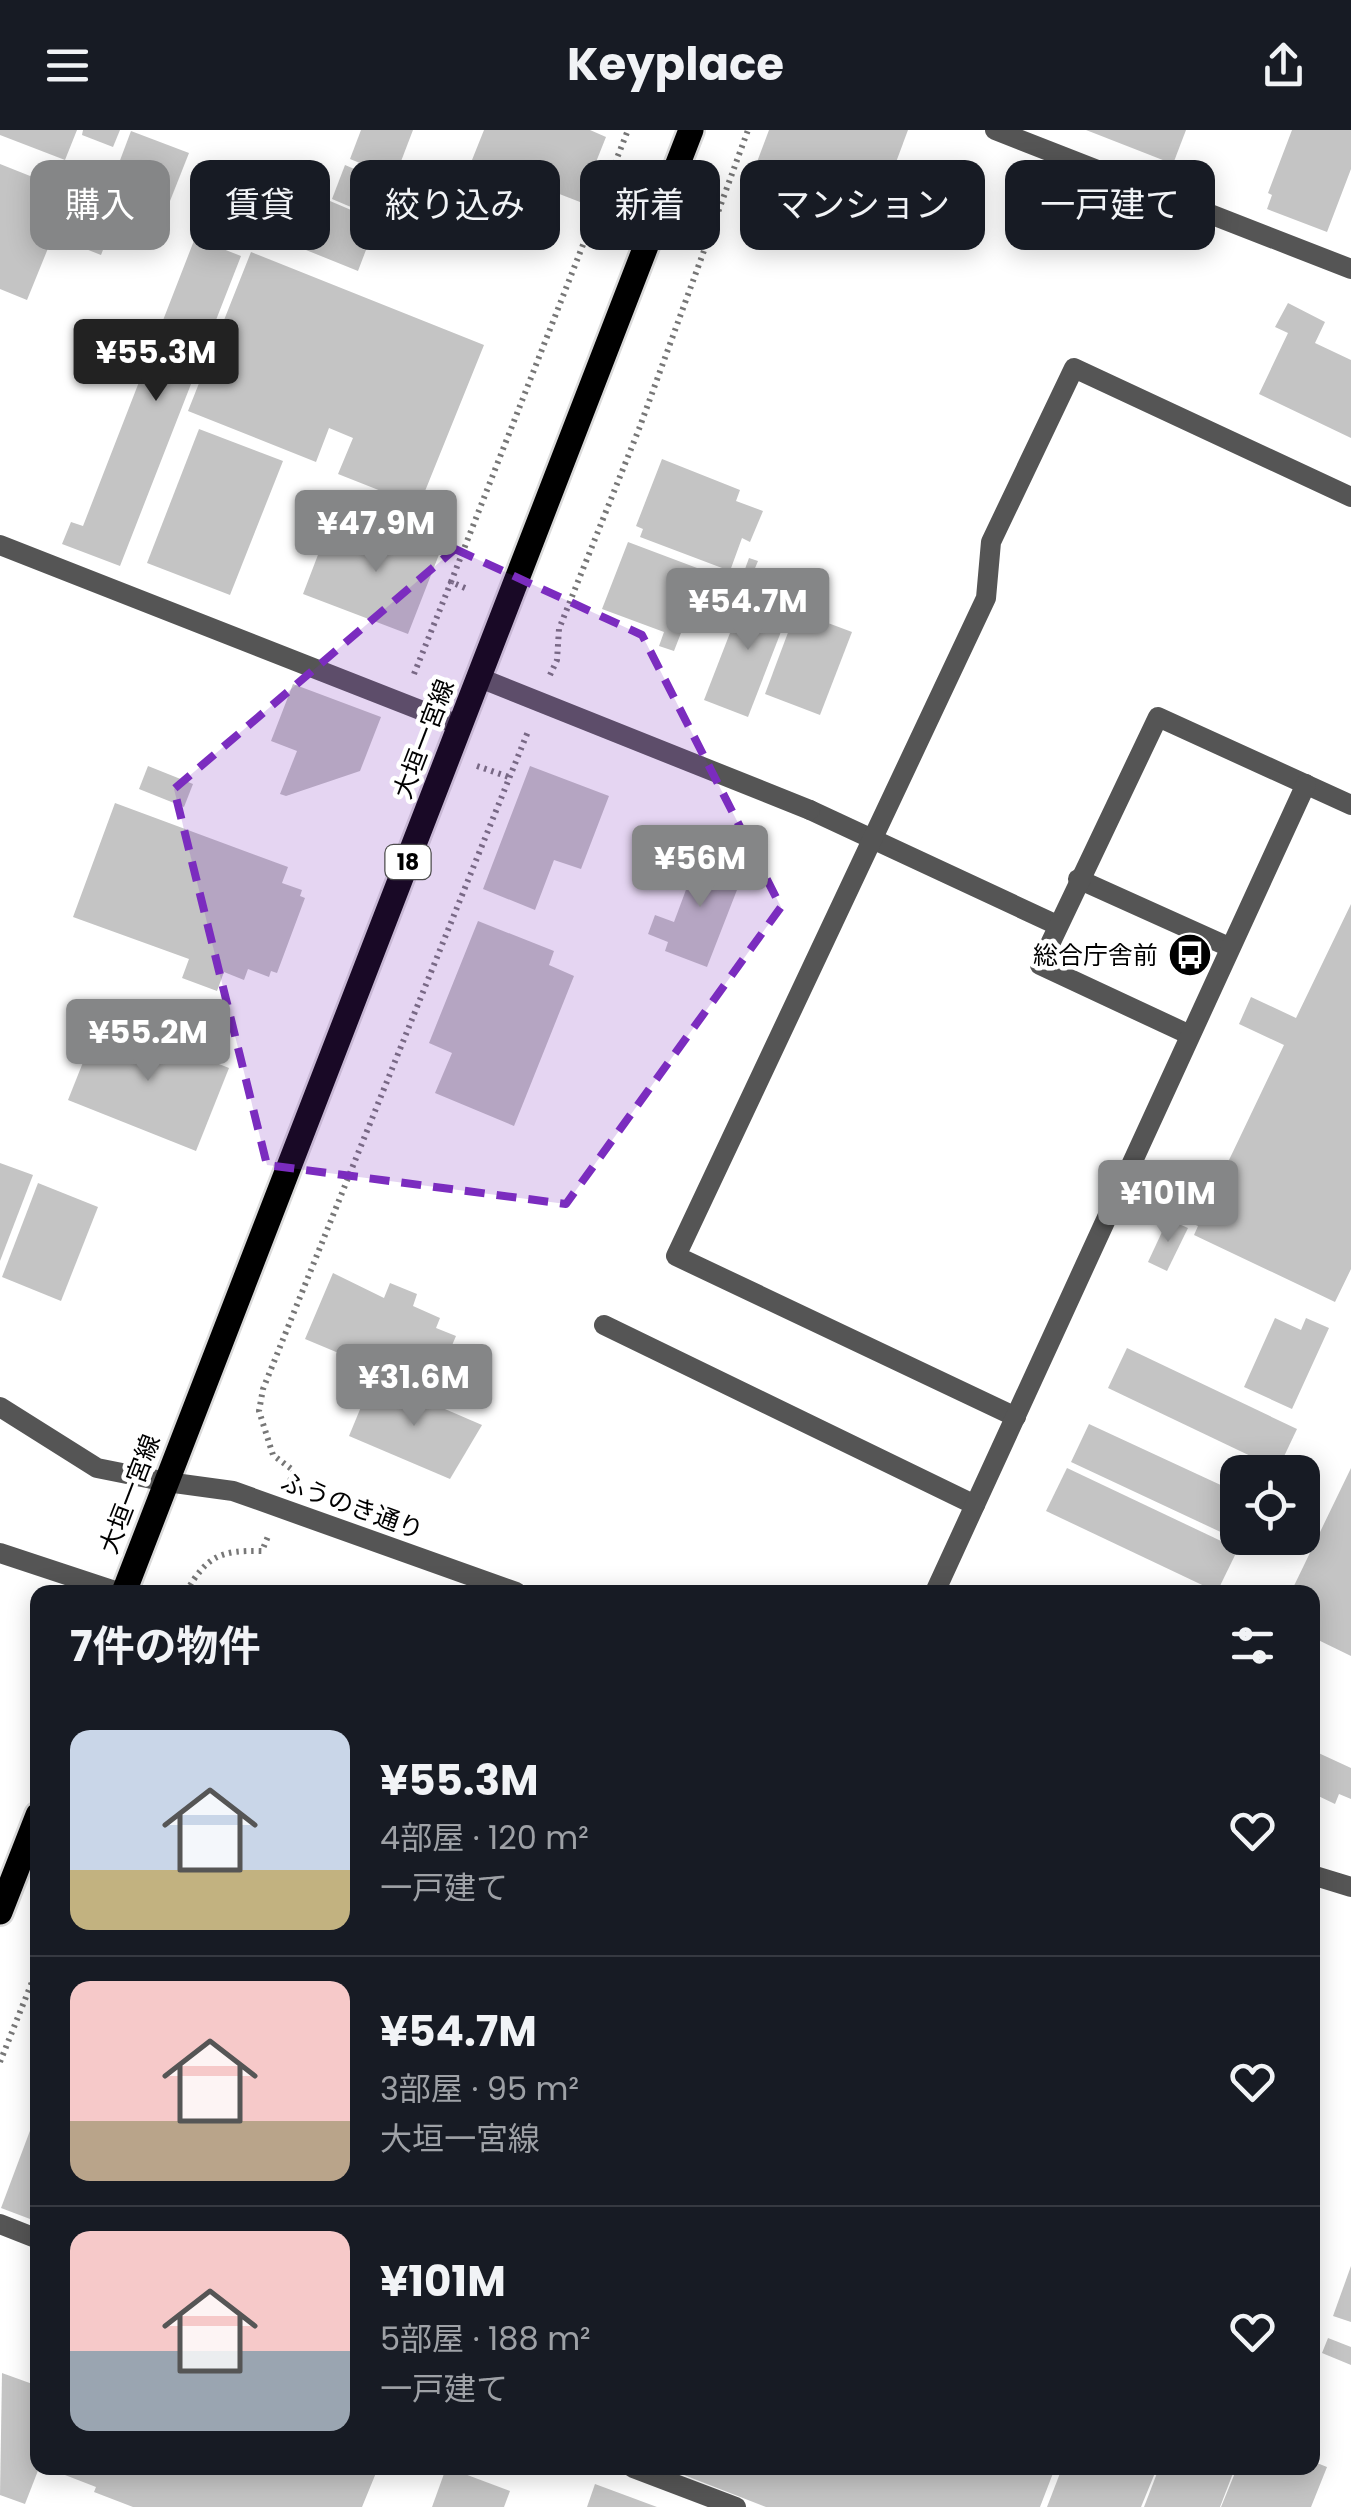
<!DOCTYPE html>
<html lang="ja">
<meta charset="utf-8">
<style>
body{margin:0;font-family:Poppins,"Noto Sans JP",sans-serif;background:#20242c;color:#f1f3f6;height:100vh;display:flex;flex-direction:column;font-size:38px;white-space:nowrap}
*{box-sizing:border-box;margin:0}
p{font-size:32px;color:#9ea1a6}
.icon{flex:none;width:55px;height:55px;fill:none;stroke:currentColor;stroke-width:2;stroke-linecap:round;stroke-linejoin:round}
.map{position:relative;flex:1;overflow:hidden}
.side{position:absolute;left:30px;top:1455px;width:1290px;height:890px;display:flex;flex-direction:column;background:#171b24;border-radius:20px;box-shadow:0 5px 25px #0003}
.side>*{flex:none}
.hud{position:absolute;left:30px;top:30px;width:1292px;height:90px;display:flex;gap:20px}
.controls{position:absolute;left:1220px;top:1325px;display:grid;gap:20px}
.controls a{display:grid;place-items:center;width:100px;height:100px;border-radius:20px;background:#171b24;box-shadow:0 5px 25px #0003;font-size:50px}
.price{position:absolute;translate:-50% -85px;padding:0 22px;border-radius:10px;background:#858687;color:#fff;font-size:32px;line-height:65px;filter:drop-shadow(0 2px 5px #0008)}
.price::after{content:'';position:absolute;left:50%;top:60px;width:30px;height:22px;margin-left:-15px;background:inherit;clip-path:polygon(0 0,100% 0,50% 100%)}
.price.active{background:#222;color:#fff}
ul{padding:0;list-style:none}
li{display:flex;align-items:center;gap:30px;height:250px;padding:0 40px}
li+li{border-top:2px solid #363941}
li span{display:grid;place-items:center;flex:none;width:280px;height:200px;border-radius:20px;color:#555}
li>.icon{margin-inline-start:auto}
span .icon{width:120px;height:120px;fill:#fffc;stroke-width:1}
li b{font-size:42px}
h2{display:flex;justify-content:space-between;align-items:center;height:120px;padding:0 40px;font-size:42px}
.chip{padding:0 35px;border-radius:20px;background:#171b24;box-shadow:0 5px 25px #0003;font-size:35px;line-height:90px}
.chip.active{background:#858687;color:#fff}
header{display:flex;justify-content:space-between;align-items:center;height:130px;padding:0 40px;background:#171b24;font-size:45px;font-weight:700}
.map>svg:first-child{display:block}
.building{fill:#c4c4c4}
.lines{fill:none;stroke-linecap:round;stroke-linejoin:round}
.primary-casing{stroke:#dbdbdb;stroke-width:30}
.path{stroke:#777;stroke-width:6;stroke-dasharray:2.5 5;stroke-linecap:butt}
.service{stroke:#555;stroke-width:20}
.minor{stroke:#555;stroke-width:20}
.tertiary{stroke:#555;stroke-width:20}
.primary{stroke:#000;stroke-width:25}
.marked{fill:#7b2cbf;fill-opacity:0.2;stroke:#7b2cbf;stroke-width:8;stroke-dasharray:20 12;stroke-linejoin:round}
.labels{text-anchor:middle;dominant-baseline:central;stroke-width:9;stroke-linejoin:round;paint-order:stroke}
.shield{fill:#fff;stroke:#4c4c4c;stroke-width:2.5}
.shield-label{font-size:22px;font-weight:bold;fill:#000}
.street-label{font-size:25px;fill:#000;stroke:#fff}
.poi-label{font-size:25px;fill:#000;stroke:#fff;text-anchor:end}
</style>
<header><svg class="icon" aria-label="menu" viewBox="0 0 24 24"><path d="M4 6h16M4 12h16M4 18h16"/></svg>Keyplace<svg class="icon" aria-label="share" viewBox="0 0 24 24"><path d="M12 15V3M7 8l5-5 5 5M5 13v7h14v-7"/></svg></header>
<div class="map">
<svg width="1351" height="2377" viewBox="0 0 1351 2377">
<rect width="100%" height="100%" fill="#fff"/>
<g class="building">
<path d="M0,0H77L65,30L0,5Z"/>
<path d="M83,0H120L113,17L82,5Z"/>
<path d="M361,0H413L395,47L350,29Z"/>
<path d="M484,0H590L606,7L580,72L472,30Z"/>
<path d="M769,0H908L867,110L745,64Z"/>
<path d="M1086,0H1186L1173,34Z"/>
<path d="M1292,0H1351V39L1327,102L1267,79L1272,65L1268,63Z"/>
<path d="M131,1L189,23L170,71L113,49Z"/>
<path d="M0,34L118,81L101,125L53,106L27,170L0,159Z"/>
<path d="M245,34L297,56L274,112L221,91Z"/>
<path d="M345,35L378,49L365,83L332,69Z"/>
<path d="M330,71L377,91L358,141L306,120L322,81L326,83Z"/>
<path d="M195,108L241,126L120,436L62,414L71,392L83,396Z"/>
<path d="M251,122L484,215L419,376L338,344L353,308L329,298L316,332L188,281Z"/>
<path d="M1288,173L1325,192L1315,213L1351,230V308L1259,264L1288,203L1275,197Z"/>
<path d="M199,299L283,331L230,465L147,433Z"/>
<path d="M662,329L740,360L736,371L763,381L750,412L742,408L730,441L640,407L643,399L636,396Z"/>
<path d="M412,390L447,404L408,504L303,464L329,396L400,423Z"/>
<path d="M628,412L705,441L674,521L659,516L664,502L602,479Z"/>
<path d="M749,428L758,431L753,443L745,439Z"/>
<path d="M747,459L791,476L748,587L704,570Z"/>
<path d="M796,481L852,502L820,585L765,564Z"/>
<path d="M293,554L381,587L360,641L286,666L280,664L297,621L271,611Z"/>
<path d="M148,636L193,654L184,677L139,659Z"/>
<path d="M530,636L609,666L581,739L554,730L535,780L483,759Z"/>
<path d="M115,673L288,737L282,753L302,760L300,766L305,768L277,843L271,841L269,847L248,839L244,850L224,842L217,861L182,848L189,829L73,787Z"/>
<path d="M706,706L719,712L710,735L742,747L707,837L665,821L668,812L648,804L655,785L674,792Z"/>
<path d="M1351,774V1139L1335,1172L1194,1105L1198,1096L1156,1077L1166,1055L1208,1074L1284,915L1239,894L1251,867L1296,888Z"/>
<path d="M478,791L554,821L549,835L574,846L514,996L435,963L452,923L429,913Z"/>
<path d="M101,887L229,938L196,1021L68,970Z"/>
<path d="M0,1033L33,1045L0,1131Z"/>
<path d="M38,1053L98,1077L61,1171L2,1147Z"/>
<path d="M1168,1089L1188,1098L1167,1141L1148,1132Z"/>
<path d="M333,1143L384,1168L390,1153L417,1164L413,1176L440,1188L436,1198L456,1206L432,1262L305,1209Z"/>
<path d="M1275,1188L1301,1200L1306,1188L1329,1198L1292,1279L1244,1257Z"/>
<path d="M1127,1218L1297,1299L1278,1339L1108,1258Z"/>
<path d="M373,1248L482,1295L450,1349L349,1306Z"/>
<path d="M1089,1294L1238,1363V1408H1244L1242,1412L1071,1332Z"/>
<path d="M1067,1338L1238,1419L1217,1462L1046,1381Z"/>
<path d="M1351,1338V1526L1312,1507V1462H1291Z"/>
<path d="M1312,1620L1351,1638V1669L1339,1664L1335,1674L1312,1663Z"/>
<path d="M31,1998L38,2000V2092L1,2078Z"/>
<path d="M1351,2136V2192L1333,2186Z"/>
<path d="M1328,2208L1351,2217V2235L1322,2223Z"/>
<path d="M2,2243L38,2256L39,2338L25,2374L0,2365Z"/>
<path d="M1312,2331L1327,2337L1311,2377H1221L1237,2338H1312Z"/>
<path d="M67,2338H378L362,2377H133L94,2362L96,2357L65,2345Z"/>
<path d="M666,2338H1055L1040,2377H766Z"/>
<path d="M1062,2338H1157L1141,2377H1047Z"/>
<path d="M1159,2338H1235L1220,2377H1144Z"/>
<path d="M454,2340L510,2361L504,2377H432L445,2341Z"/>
<path d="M595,2354L657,2377H587Z"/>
</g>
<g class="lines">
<g class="primary-casing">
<g id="primary">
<path d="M124,1462L691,0"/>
<path d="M0,1782L38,1685"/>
</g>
</g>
<g class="path">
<path d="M465,458L451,452L628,0"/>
<path d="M414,544L451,452"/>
<path d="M550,545L557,530L559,499L639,299L748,0"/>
<path d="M477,636L509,647"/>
<path d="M290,1351L294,1341L273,1325L259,1281L263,1259L529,599"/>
<path d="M186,1462C207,1426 220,1420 262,1421L269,1404"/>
<path d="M0,1932L38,1837"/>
</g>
<g class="service">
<path d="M810,680L1057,795"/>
<path d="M1078,749L1229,817"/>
<path d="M1190,905L1040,835L1158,587L1351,675"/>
<path d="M604,1195L975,1375"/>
<path d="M1016,1287L676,1126L986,468L991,412L1074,238L1351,367"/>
<path d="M935,1462L1306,654"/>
</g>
<g class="minor">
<path d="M995,0L1351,139"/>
<path d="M0,415L461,596"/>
<path d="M480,548L810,680"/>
<path d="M0,1277L97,1338L167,1352"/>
<path d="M0,1423L118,1462"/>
<path d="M0,2094L38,2109"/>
<path d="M633,2338L736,2377"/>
</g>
<g class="tertiary">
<path d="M167,1352L233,1361L516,1462"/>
<path d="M1312,1745L1351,1757"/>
</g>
<use href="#primary" class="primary"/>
</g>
<path class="marked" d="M455,419L642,505L781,777L566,1074L267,1035L174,659Z"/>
<defs>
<g id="bus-disc" transform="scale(2.25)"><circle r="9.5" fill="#000" stroke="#fff"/><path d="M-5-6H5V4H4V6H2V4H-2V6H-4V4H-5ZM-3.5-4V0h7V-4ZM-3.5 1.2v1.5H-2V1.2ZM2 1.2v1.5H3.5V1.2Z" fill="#fff"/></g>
</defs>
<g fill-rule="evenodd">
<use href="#bus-disc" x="1190" y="825"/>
</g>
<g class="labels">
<rect class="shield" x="385.5" y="715" width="45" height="34" rx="8"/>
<g class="shield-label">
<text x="408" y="732">18</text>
</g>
<g class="street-label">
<text transform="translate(424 609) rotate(-69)">大垣一宮線</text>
<text transform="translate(130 1364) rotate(-69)">大垣一宮線</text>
<text transform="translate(352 1376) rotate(20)">ふうのき通り</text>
</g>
<g class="poi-label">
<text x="1158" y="825">総合庁舎前</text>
</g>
</g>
</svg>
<div class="controls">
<a><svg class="icon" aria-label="locate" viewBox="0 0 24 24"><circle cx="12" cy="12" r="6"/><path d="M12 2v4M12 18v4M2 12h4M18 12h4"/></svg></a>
</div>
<b class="price active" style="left:156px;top:274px">¥55.3M</b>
<b class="price" style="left:376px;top:445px">¥47.9M</b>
<b class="price" style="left:748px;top:523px">¥54.7M</b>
<b class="price" style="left:700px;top:780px">¥56M</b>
<b class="price" style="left:148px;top:954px">¥55.2M</b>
<b class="price" style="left:1168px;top:1115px">¥101M</b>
<b class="price" style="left:414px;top:1299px">¥31.6M</b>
<div class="hud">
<a class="chip active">購入</a>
<a class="chip">賃貸</a>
<a class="chip">絞り込み</a>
<a class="chip">新着</a>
<a class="chip">マンション</a>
<a class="chip">一戸建て</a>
</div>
<section class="side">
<h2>7件の物件<svg class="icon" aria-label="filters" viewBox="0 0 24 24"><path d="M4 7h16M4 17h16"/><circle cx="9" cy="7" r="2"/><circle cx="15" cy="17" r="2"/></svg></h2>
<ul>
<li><span style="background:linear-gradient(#c9d6e8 70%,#c2b280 0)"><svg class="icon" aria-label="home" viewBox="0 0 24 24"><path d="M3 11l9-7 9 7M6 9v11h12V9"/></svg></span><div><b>¥55.3M</b><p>4部屋 · 120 m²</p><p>一戸建て</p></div><svg class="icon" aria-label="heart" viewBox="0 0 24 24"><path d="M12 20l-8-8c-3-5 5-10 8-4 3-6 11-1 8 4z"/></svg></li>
<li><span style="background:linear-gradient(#f6c9c9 70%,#b9a48a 0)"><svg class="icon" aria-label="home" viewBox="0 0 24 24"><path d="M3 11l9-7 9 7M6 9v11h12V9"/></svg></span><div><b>¥54.7M</b><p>3部屋 · 95 m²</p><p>大垣一宮線</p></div><svg class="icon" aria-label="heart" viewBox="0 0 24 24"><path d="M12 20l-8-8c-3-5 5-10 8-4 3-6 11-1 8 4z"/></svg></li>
<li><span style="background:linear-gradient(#f6c9c9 60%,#9aa5b1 0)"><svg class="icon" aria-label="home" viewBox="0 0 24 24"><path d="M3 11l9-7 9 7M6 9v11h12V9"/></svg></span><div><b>¥101M</b><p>5部屋 · 188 m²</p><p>一戸建て</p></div><svg class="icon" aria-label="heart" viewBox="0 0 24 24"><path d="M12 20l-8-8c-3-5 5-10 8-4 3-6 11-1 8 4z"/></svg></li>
</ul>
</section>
</div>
